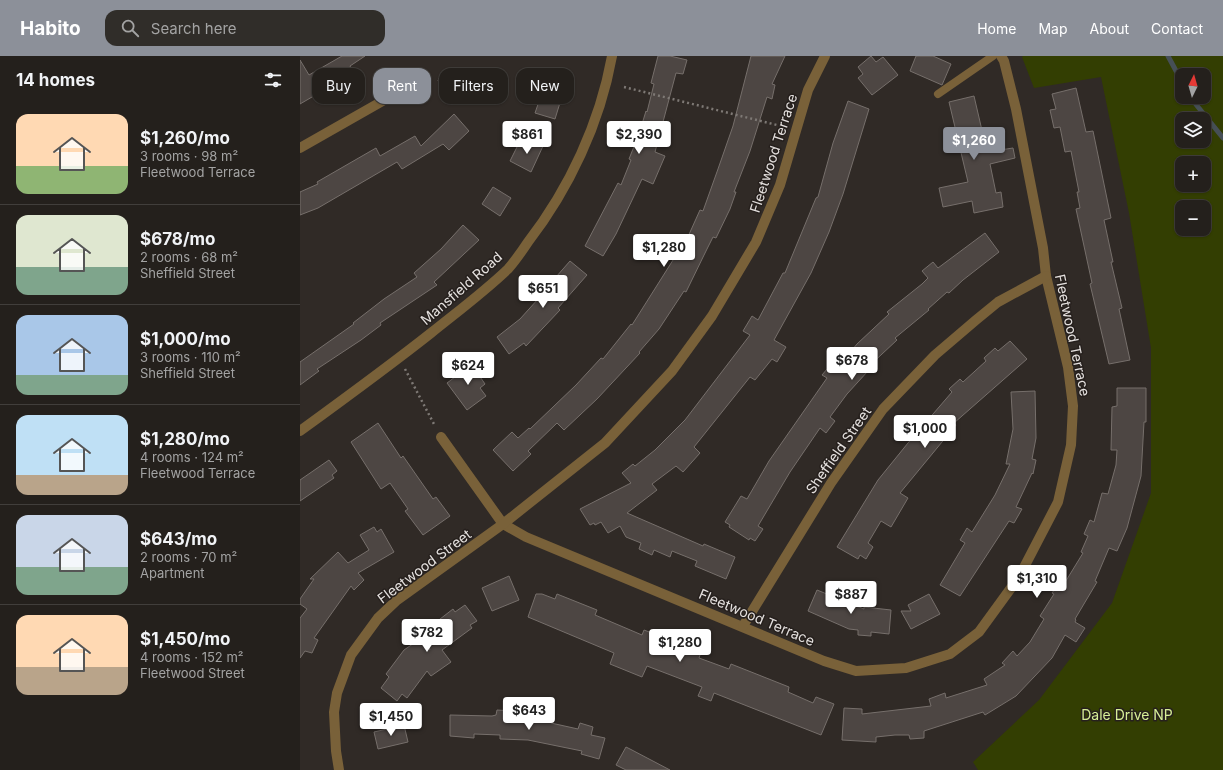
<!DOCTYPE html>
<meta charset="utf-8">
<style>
body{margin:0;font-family:Inter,sans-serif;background:#302d29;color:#f1f3f6;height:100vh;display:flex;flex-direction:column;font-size:15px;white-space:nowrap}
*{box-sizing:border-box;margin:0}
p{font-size:13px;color:#a3a3a3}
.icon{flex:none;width:22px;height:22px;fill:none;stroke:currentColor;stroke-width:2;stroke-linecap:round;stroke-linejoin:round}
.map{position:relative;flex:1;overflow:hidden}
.side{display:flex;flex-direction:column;background:#24201c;width:300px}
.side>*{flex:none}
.banner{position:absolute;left:12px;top:12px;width:380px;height:36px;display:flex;gap:8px}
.needle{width:26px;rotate:5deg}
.buttons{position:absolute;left:875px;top:12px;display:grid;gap:8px}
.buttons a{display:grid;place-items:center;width:36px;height:36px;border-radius:8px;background:#24201c;box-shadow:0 1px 3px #0004,0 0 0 1px #413e3b;font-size:20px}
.price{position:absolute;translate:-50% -34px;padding:0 9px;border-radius:4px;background:#fff;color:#222;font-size:13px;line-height:26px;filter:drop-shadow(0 1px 2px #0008)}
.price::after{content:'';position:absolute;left:50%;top:24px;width:12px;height:9px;margin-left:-6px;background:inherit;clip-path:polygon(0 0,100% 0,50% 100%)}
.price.on{background:#8c9099;color:#fff}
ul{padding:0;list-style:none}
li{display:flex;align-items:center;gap:12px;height:100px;padding:0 16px}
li+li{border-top:1px solid #413e3b}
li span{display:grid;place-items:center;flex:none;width:112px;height:80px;border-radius:12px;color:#555}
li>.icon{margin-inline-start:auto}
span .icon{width:48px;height:48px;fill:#fffc;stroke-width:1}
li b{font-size:17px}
h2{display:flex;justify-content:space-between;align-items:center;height:48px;padding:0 16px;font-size:17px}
.pill{padding:0 14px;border-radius:12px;background:#24201c;box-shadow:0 1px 3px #0004,0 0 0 1px #413e3b;font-size:14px;line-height:36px}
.pill.on{background:#8c9099;color:#fff}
header{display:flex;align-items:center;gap:24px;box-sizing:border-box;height:56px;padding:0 20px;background:#8c9099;color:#fff}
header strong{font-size:19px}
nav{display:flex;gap:22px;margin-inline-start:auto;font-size:14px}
.search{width:280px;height:36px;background:#302d29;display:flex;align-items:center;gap:10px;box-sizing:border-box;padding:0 14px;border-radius:12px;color:#a3a3a3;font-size:15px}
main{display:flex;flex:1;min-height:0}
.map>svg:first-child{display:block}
.green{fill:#333e02;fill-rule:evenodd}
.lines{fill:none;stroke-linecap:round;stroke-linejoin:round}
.stream{stroke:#464f56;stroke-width:5}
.building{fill:#4d4643;stroke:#766f6b}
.path{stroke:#7e7975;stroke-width:2.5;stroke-dasharray:2 3;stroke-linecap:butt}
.service{stroke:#796139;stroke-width:8}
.minor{stroke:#796139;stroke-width:10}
.labels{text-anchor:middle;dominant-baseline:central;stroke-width:3;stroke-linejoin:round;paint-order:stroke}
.street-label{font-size:14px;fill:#e5e1df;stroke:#26201d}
.park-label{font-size:14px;fill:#d6ed96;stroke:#26201d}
</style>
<header>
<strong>Habito</strong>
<div class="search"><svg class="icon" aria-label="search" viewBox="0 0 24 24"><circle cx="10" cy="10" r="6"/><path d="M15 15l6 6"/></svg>Search here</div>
<nav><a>Home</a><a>Map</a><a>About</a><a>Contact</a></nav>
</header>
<main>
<section class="side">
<h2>14 homes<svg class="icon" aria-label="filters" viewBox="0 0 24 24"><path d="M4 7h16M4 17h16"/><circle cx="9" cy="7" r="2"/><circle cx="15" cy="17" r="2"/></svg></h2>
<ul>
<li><span style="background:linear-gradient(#ffd9b3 65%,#8fb573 0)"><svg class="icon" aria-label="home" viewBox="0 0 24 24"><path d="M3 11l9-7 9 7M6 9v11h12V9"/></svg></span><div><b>$1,260/mo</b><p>3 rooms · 98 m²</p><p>Fleetwood Terrace</p></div></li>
<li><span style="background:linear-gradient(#dfe7d0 65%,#7fa58c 0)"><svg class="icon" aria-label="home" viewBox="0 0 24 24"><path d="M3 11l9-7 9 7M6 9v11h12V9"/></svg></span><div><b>$678/mo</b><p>2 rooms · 68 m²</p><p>Sheffield Street</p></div></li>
<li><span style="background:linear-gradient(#a9c7e8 75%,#7fa58c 0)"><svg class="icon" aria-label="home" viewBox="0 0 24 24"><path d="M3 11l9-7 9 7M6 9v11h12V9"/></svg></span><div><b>$1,000/mo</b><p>3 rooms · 110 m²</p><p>Sheffield Street</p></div></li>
<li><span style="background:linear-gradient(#bfe0f5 75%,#b9a48a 0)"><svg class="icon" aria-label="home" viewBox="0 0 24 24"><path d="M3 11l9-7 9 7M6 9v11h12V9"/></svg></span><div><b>$1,280/mo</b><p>4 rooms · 124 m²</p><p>Fleetwood Terrace</p></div></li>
<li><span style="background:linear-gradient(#c9d6e8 65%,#7fa58c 0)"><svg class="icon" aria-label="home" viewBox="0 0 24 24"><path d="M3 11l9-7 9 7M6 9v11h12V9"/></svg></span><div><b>$643/mo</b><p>2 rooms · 70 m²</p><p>Apartment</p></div></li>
<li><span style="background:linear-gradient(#ffd9b3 65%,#b9a48a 0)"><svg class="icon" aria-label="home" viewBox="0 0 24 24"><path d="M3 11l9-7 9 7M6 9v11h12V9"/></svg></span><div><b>$1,450/mo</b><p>4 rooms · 152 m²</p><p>Fleetwood Street</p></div></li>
</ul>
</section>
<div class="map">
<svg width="923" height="714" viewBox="0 0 923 714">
<rect width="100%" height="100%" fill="#302a26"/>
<path class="green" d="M723,0H923V714H678L673,706L739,644L812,547L851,437V292L829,157L801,21L734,32L722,1ZM882,19H904V41H882ZM882,63H904V85H882ZM882,107H904V129H882ZM882,151H904V173H882Z"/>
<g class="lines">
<g class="stream">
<path d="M868,0L882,26"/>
<path d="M890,41L923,82"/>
</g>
</g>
<g class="building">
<path d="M42,0H65L50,10L53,16L48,20L0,48V4L9,19Z"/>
<path d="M358,0H370L387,4L383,18L376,17L355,96L365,100L353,128L342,123L316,178L303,200L285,190L318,127L321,129L331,104L329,103L339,78L346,55L347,56L354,28L351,27Z"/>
<path d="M451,0H485L472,28L475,29L472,43L467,41L450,95L434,136H436L430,153L416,182L413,181L407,193L386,236L384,235L359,273L339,296L340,297L297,343L264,374L257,367L228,395L231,398L213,415L193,394L212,376L218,382L229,372L230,373L276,329L301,302L303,303L331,268L332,269L380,193L382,194L400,154L403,155L418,113L433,70Z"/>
<path d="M571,0L576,6L583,1L598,19L572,39L558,22L563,18L558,11Z"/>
<path d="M616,0H633L651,8L642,29L610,15Z"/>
<path d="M139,22H184V40L138,25Z"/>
<path d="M244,31L263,37L255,63L235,57Z"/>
<path d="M776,32L786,76L793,75L811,162L804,164L813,206H811L822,252L819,253L830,304L809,308L790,228L792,227L776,153L780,152L777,136H779L771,95L765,96L760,71L754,72L750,54L756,53L752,38Z"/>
<path d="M674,40L687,96L713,92L715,102L690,108L696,137L701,136L703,151L674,157L672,145L643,151L639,132L668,126L649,46Z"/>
<path d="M548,45L569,53L543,138L529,176L511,217L474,284L486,291L477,306L472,303L455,324L450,321L394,391L400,397L383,416L376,410L352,428L357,434L327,457L403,490L404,488L435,501L426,523L395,510L397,505L372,495L370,501L354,494L352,499L339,493L341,487L326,481L320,470L308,477L301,466L295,469L294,467L290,469L280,453L331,427L322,417L333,408L335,410L355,394L385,364L450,279L443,275L452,260L458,264L483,217H485L516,142L518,141L533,87Z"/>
<path d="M154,58L169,75L149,94L143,88L102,113L97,106L18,152L0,159V136L18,128L17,126L76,92L80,100L115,80L121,90Z"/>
<path d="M231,84L243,90L231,116L210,105L220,85L228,89Z"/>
<path d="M193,131L211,142L200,160L182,148Z"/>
<path d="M163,169L179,184L134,226L137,229L80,267L81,269L61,284L17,313L19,315L0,329V306L54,268L53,267L84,243L117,221L114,217L141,193Z"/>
<path d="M685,177L699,196L663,224L649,237L647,236L628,253L629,254L595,282L597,284L566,313L568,315L547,338L530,361L535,365L526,377L520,372L490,416L458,470L463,473L455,485L450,482L449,484L429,471L430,469L425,466L441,440L447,443L469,405L527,322L522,319L533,306L538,311L557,288L589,258L587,256L622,228L628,222L622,215L633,206L638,212Z"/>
<path d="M270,205L287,219L258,252L260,254L226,290L224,287L209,298L197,281L220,263L257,222L256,221Z"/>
<path d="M710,285L727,303L654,367L656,369L600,437L608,442L591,471L581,465L568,487L573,491L566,503L560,499L558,503L537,491L578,424L608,387L652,336L649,333L660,323L663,326L686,305L684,302L695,292L698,295Z"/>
<path d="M170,306L185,328L180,332L186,340L167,354L147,327L159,318L157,315Z"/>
<path d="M817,332H846V366H844L841,420L827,472L817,495L809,492L795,525L797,526L775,563L776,564L775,566L785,572L776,586L765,579L752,602L716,640L685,659L683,656L624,675V682L610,683L609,679H595L576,681V686L542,684L544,652L562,653V658L631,650L629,643L645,637L646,642L687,629L684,623L705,609L702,607L713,595L717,600L730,586L744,563L740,560L754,538L752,537L760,526L764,528L783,497L781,496L788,480L784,478L790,464L794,466L802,437L808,438L816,409L817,394H811L812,351L817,350Z"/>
<path d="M735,335L736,382L732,403L736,404L733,418L732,417L716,451L722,453L714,467L709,465L660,540L640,529L665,487L660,484L667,472L672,476L695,439L710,408H706L713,373L711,336Z"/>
<path d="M78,367L101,402L103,400L133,443L136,441L150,460L123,479L105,455L108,453L90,427L81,433L51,386Z"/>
<path d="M29,404L37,415L32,419L34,422L0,445V424Z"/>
<path d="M74,471L77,476L81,473L94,496L58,517L64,524L54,534L51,530L14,582L18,584L12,597L5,595L0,602V562L7,553L0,548V543L14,523H10L38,496L48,507L69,494L60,479Z"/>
<path d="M209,520L219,544L192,555L182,532Z"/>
<path d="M517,534L564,553V551L591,554L589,578L571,576V580L558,579V574L549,573L508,555Z"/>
<path d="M236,538H242L255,543L257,538L297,554L295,559L342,579L344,574L401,596L399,602L429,613L431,608L489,631L488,636L513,647L516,641L534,648L521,679L414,637L411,645L398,640L402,631L347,610L342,621L310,608L314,597L228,561Z"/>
<path d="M629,538L640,558L611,573L601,555H611L608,549Z"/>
<path d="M165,549L177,565L170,569L172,572L142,594L151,606L131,620L127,615L107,642L102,638L97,645L81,632L89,621L86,618L104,594L120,583L130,594L122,577L153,553L155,556Z"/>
<path d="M197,654L212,655V660L237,661L238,656L252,658L251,667L278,673L280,667L293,671L291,679L305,682L299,703L281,698L282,695L228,684L200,683V679L174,678V682L150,680V659L192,660L196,659Z"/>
<path d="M104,669L108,686L78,693L74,676Z"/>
<path d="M326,691L330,693L370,714H326L316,709Z"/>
</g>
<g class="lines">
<g class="path">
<path d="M324,31L485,71"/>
<path d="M105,313L135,370"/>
</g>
<path class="service" d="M638,38L693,0"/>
<g class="minor">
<path d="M0,92L109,30"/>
<path d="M0,375C44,343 88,311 131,277C157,256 184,236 208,213C215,205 222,195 228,186C269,133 300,67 312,0"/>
<path d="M141,381L203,468L226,481L524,605L556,615L606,612L650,598L679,576L719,521L758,446L771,389L773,350L768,311L746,220L743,192L716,53L704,5L701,0"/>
<path d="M443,570L531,427L583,353L635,299L676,264L698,246L746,220"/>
<path d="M39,714L36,695L34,656L37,637L51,599L78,562L96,545L203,468L305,387L372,315L412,260L456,186L480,129L508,34L525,0"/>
</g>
</g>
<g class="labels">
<g class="street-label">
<text transform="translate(473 97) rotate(-72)">Fleetwood Terrace</text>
<text transform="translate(161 232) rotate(-41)">Mansfield Road</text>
<text transform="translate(773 279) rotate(78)">Fleetwood Terrace</text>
<text transform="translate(538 394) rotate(-55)">Sheffield Street</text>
<text transform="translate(124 510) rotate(-37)">Fleetwood Street</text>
<text transform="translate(457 561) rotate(23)">Fleetwood Terrace</text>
</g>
<g class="park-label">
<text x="827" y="658">Dale Drive NP</text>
</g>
</g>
</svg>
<div class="buttons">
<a><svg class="needle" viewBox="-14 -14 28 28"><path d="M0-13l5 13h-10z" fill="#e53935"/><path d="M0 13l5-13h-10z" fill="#a3a3a3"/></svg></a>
<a><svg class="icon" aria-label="layers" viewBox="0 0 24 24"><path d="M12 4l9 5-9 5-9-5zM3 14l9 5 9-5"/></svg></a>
<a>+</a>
<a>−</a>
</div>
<b class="price" style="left:227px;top:99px">$861</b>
<b class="price" style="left:339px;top:99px">$2,390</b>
<b class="price on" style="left:674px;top:105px">$1,260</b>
<b class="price" style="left:364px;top:212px">$1,280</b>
<b class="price" style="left:243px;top:253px">$651</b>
<b class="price" style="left:552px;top:325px">$678</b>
<b class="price" style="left:168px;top:330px">$624</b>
<b class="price" style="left:625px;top:393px">$1,000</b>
<b class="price" style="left:737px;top:543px">$1,310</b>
<b class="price" style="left:551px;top:559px">$887</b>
<b class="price" style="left:127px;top:597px">$782</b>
<b class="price" style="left:380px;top:607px">$1,280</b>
<b class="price" style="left:229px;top:675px">$643</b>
<b class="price" style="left:91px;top:681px">$1,450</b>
<div class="banner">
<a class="pill">Buy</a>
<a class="pill on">Rent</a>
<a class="pill">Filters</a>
<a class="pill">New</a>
</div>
</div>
</main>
